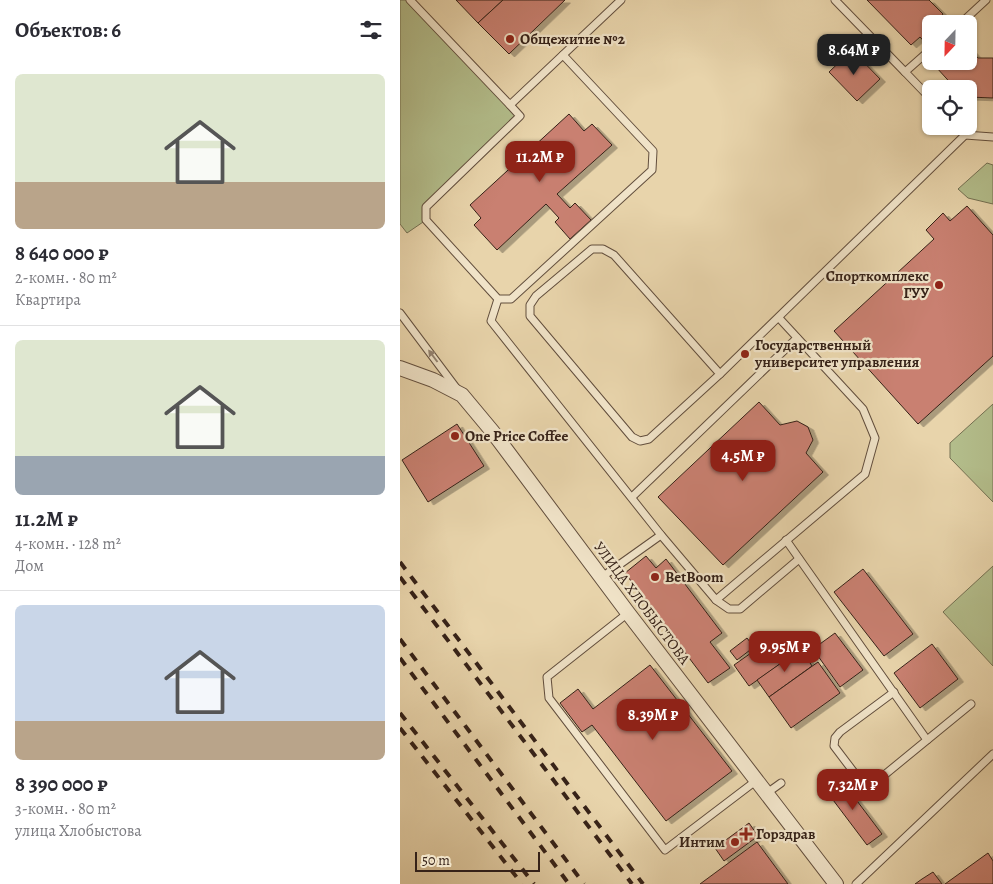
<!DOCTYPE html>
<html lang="ru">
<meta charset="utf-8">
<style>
body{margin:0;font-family:Alegreya,serif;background:#f7f7f7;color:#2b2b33;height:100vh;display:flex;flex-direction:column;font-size:19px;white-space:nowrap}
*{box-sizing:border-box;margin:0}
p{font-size:16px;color:#7c7c81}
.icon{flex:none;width:28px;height:28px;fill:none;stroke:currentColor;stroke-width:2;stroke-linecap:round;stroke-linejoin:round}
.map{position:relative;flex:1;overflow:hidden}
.drawer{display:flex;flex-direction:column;background:#fff;width:400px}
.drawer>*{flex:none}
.needle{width:32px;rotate:202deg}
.controls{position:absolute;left:522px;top:15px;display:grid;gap:10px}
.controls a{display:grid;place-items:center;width:55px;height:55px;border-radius:8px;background:#fff;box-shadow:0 1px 4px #0004;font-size:25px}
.scale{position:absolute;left:15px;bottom:12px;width:125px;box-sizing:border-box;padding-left:5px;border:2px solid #362218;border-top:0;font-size:14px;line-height:18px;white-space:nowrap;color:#362218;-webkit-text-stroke:4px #f0e3c8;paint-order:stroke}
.price{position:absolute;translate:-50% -42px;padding:0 11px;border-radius:10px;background:#8f2418;color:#fff;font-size:16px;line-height:32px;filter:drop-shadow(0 1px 2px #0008)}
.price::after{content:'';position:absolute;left:50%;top:30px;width:15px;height:11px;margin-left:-8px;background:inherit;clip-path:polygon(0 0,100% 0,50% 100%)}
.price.current{background:#222;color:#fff}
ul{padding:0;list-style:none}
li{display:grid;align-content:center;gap:10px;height:265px;padding:0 15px}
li+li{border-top:1px solid #e1e1e2}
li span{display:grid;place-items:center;height:155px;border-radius:8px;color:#555}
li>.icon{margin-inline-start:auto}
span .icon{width:90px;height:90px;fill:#fffc;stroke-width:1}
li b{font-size:21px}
h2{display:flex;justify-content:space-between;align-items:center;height:60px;padding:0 15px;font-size:21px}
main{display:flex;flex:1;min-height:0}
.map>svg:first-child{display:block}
.green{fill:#b3bd8b;stroke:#747052}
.building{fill:#c98071;stroke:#362218;filter:url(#shadow)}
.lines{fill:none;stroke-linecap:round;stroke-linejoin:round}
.lane-casing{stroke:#624e3d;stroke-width:9}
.street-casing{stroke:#624e3d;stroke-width:16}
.lane{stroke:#f0e3c8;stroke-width:7}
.street{stroke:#f0e3c8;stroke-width:14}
.rail{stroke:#362218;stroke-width:4;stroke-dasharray:9 9;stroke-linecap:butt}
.oneway{fill:#938270}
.poi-dot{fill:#8f2418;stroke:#f0e3c8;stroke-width:2}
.labels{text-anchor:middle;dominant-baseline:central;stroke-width:4.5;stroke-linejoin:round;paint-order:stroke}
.poi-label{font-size:15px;font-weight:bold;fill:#362218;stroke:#f0e3c8;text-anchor:start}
.street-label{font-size:15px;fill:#362218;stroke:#f0e3c8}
</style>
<main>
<section class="drawer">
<h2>Объектов: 6<svg class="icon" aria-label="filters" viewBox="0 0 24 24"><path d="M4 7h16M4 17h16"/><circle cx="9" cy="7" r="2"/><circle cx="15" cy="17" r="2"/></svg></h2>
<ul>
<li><span style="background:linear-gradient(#dfe7d0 70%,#b9a48a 0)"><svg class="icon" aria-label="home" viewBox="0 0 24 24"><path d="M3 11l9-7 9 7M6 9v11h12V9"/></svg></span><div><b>8 640 000 ₽</b><p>2-комн. · 80 m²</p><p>Квартира</p></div></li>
<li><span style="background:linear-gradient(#dfe7d0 75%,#9aa5b1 0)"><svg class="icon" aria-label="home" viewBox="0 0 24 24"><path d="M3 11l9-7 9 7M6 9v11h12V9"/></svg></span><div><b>11.2M ₽</b><p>4-комн. · 128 m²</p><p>Дом</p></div></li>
<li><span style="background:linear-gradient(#c9d6e8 75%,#b9a48a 0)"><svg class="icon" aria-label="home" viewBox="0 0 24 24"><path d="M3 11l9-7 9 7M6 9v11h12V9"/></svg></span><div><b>8 390 000 ₽</b><p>3-комн. · 80 m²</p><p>улица Хлобыстова</p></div></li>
</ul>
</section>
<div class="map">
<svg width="593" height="884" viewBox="0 0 593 884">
<defs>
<filter id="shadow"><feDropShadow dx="5.5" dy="3" stdDeviation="0" flood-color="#0004"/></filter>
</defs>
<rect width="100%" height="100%" fill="#e8d4ab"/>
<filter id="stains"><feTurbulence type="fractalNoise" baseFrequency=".004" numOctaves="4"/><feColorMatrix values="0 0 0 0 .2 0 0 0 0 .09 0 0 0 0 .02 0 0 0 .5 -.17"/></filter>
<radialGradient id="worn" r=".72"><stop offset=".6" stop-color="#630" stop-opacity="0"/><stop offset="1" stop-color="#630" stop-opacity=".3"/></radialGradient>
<g class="green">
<path d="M0,0H10L120,116L26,207V220L7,233L0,224Z"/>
<path d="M587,163L593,165V204L568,198L558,189Z"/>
<path d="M593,404V502L550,458V443Z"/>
<path d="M593,566V666L543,612Z"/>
</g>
<g class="building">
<path d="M56,0H103L78,23Z"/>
<path d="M103,0H165L109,54L78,23Z"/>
<path d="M467,0H529L543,14L535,24H531V49L520,37L511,45Z"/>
<path d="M569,48L578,58H593V98L569,97V89H556L536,67L542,61H569Z"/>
<path d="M452,50L480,79L457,101L429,72Z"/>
<path d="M169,114L184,131L192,124L212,145L157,194L170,208L175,203L191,220L170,239L155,222L159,218L146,204L97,250L74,225L81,218L70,205Z"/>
<path d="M567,206L593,235V356L518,424L434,331L534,239L526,230L543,213L550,221Z"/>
<path d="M359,402L380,425L397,421L408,427L413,440L406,453L423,472L323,565L258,497Z"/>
<path d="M57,424L84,466L28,502L2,460Z"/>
<path d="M246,556L256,568L266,559L322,633L310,642L330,668L308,683L225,573Z"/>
<path d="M463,569L513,634L484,656L434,592Z"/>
<path d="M435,633L463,670L440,687L413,649Z"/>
<path d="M347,638L354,647L337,660L330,651Z"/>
<path d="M368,641L383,662L349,686L334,665Z"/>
<path d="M532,644L558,679L520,708L494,673Z"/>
<path d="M401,649L412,666L369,697L357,680Z"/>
<path d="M418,662L440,693L391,728L369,697Z"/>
<path d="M250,665L332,771L266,821L192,725L182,732L160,703L178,689L193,709Z"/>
<path d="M439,777L482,834L467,845L424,788Z"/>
<path d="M349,823L358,836L324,861L315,848Z"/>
<path d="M357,842L388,884H300Z"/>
<path d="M588,853L593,861V884H545Z"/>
<path d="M533,872L542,884H515L522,879Z"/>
</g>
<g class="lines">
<g class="lane-casing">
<g id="lane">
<path d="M10,0L110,105L221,0"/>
<path d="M435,0L505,72"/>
<path d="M560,24L586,0"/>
<path d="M531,49L505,72L531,99"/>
<path d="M110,105L120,116L26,207V220L98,299H111L252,170L253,151L163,55"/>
<path d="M565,135L593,137"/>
<path d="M192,249H203L214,255L320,374L249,439L240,441L232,437L130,316V305L136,296Z"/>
<path d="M98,299L91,321L261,535L316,600L465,474L475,438L463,409L379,318"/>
<path d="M0,313L57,389"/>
<path d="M320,374L565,135L557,126"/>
<path d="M232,497L397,338"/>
<path d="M386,540L527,740"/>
<path d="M202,577L261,535"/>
<path d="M316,600L329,609H340L399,559"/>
<path d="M228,613L147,677L149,698L265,850L357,780"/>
<path d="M494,692L440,732L435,738L434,746L459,779L469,784L477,781L571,704"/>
<path d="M367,793L381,783"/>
<path d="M456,884L593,754"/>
</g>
</g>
<g class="street-casing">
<path id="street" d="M0,368L33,380L62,395L92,431L228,613L436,884"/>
</g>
<use href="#lane" class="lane"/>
<use href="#street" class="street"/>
<g class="rail">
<path d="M0,562L243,884"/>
<path d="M0,577L232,884"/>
<path d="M0,639L184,884"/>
<path d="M0,658L169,884"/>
<path d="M0,713L134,884"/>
<path d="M0,728L122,884"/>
</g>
</g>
<defs><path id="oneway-solid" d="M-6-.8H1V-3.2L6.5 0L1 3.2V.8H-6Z" transform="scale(1.25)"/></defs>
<use class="oneway" href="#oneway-solid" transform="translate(33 356) rotate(-127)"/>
<g class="poi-dot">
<circle cx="110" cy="39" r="5"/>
<circle cx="539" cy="285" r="5"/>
<circle cx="345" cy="354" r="5"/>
<circle cx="55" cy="436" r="5"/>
<circle cx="255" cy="577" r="5"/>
<path d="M343.5 826.5h5v5h5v5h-5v5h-5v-5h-5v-5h5z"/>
<circle cx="335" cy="842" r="5"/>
</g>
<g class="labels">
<g class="poi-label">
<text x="120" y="39">Общежитие №2</text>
<text x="529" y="276" text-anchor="end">Спорткомплекс<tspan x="529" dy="17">ГУУ</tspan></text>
<text x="355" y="345">Государственный<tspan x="355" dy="17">университет управления</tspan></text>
<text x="65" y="436">One Price Coffee</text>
<text x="265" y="577">BetBoom</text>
<text x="356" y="834">Горздрав</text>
<text x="325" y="842" text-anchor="end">Интим</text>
</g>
<g class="street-label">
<text transform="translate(242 603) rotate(53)">УЛИЦА ХЛОБЫСТОВА</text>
</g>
</g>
<rect width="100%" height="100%" filter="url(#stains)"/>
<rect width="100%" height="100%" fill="url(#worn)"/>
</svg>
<div class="controls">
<a><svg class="needle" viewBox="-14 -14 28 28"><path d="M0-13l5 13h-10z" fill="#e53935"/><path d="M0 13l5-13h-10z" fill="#7c7c81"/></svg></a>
<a><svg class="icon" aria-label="locate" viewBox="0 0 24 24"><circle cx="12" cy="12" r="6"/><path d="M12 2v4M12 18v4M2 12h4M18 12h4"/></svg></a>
</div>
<div class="scale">50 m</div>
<b class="price current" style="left:454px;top:76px">8.64M ₽</b>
<b class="price" style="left:140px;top:183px">11.2M ₽</b>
<b class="price" style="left:343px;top:482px">4.5M ₽</b>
<b class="price" style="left:385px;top:673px">9.95M ₽</b>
<b class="price" style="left:253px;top:741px">8.39M ₽</b>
<b class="price" style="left:453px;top:811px">7.32M ₽</b>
</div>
</main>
